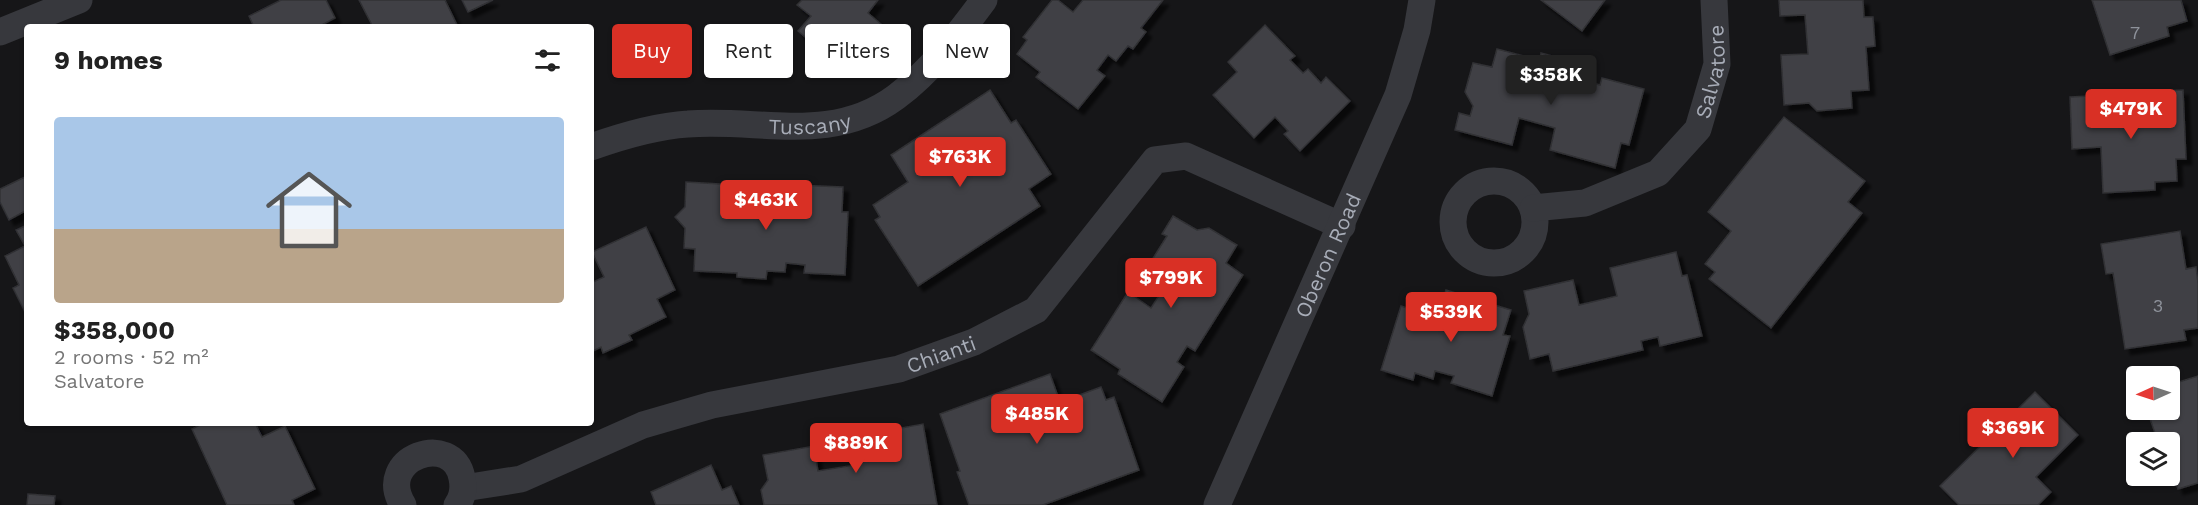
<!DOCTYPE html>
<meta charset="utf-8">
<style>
body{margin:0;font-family:"Work Sans",sans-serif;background:#f6f6f6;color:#222;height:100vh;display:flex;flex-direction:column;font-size:22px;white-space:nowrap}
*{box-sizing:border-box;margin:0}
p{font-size:20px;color:#767676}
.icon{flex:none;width:33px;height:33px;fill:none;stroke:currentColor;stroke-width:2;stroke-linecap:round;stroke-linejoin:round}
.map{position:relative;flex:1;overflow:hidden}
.sheet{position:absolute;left:24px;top:24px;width:570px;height:402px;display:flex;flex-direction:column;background:#fff;border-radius:6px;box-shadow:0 2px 4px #0004}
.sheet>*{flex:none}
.hud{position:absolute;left:612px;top:24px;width:570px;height:54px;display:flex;gap:12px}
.needle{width:39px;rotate:267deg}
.fabs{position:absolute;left:2126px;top:366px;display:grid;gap:12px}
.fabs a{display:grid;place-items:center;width:54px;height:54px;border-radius:6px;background:#fff;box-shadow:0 2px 4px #0004;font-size:30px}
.price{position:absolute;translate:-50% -51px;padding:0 14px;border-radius:6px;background:#d93025;color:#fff;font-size:20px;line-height:39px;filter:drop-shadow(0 2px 3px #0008)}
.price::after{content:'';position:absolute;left:50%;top:36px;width:18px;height:14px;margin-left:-9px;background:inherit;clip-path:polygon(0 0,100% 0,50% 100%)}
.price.on{background:#222;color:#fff}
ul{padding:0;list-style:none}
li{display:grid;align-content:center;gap:12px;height:318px;padding:0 30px}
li+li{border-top:2px solid #e0e0e0}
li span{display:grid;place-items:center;height:186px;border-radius:6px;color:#555}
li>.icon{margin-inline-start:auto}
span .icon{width:108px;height:108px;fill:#fffc;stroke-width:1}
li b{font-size:26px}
h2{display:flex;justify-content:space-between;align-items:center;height:72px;padding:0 30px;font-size:26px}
.tag{padding:0 21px;border-radius:6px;background:#fff;box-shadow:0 2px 4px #0004;font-size:21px;line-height:54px}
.tag.on{background:#d93025;color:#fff}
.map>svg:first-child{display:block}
.building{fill:#404145;stroke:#303034;stroke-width:1.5;filter:url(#shadow)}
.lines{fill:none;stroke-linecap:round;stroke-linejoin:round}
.minor{stroke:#37383d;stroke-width:27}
.labels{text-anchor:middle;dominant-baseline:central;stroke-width:4.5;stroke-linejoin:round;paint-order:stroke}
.number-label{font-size:18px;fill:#8e929b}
.street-label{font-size:21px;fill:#a8adb8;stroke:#111113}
</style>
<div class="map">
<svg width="2198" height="505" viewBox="0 0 2198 505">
<defs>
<filter id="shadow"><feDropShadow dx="5.5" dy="5.5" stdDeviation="1.5" flood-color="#0009"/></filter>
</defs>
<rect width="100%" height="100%" fill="#161618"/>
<g class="building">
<path d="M281,0H326L335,18L318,27H254L249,16Z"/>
<path d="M359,0H445L457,25L453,27H373Z"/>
<path d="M462,0H493L468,12Z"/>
<path d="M802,0H878L868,13L888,30L854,69L835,53L825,54L798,31L811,16L797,5Z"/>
<path d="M1052,0H1058L1073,12L1083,0H1163L1141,28L1146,32L1133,49L1128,46L1116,61L1108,55L1097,70L1105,76L1078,109L1036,77L1040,72L1017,54L1027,40L1023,37Z"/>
<path d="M1541,0H1605L1582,31Z"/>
<path d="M1779,0H1863L1864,17H1873L1875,46L1866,47L1869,90L1851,91L1852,108L1817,111L1809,103L1784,105L1781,55L1808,54L1805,15L1780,16Z"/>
<path d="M2092,0H2181L2187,21L2167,27L2169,36L2110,55Z"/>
<path d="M1265,25L1295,56L1290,60L1303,73L1308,69L1321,83L1326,77L1350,101L1300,151L1284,134L1288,131L1275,117L1254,138L1213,95L1237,72L1228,62Z"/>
<path d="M1497,49L1540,60L1541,53L1568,60L1567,67L1585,72L1583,80L1600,85L1602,78L1644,89L1629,145L1621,143L1615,168L1550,150L1555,128L1519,118L1512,145L1455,130L1459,113L1470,116L1473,106L1465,92L1473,63L1492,67Z"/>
<path d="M990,90L1011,123L1016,120L1051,174L1029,189L1040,206L918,286L875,220L880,217L873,205L908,182L891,155Z"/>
<path d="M2183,90L2186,159H2176L2177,181L2155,182V190L2103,193L2101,147L2072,149L2070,97L2129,94L2130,123L2159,121L2158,91Z"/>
<path d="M1784,117L1865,181L1848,202L1862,213L1771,328L1709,279L1715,272L1705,264L1731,231L1708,212Z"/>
<path d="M27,176V210L9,220L0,202V189Z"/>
<path d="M686,182L738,185L736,210L774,212L775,184L843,187L842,212H848L845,275L804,273L805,265L786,263L785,272L767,271L766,279L737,277V273L694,271L695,249L684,248L685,228L675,217L685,207Z"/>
<path d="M1173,216L1197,230L1209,228L1237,245L1226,263L1243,275L1195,351L1187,346L1177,362L1184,367L1162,402L1118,374L1120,369L1091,350L1128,292L1151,308L1171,277L1150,263L1167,236L1162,234Z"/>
<path d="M27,225V316L13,288L19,285L5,256L25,246L16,230Z"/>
<path d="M646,227L675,290L657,299L666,317L629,335L632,340L603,353L601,347L591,352V283L604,277L592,252Z"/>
<path d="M2180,231L2186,269L2196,267L2198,283V328L2184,330L2186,340L2125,349L2113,273L2106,274L2101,244Z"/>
<path d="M1676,252L1682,276L1687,275L1702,336L1660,346L1658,337L1641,341L1643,350L1553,371L1549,354L1530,359L1523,327L1529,314L1524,291L1573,280L1579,305L1617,296L1610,268Z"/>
<path d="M1446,290L1511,310L1503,335L1510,336L1492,396L1451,383L1454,376L1435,371L1433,379L1415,373L1413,380L1381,370L1401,306L1438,318Z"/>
<path d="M1050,374L1060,402L1101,387L1106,400L1114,397L1139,470L1043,505H969L957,472L960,471L940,414Z"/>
<path d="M2198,376V483L2178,489L2169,464V442H2146L2157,439L2147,410H2169V385Z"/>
<path d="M2035,392L2078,435L2036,477L2051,492L2038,505H1959L1940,486Z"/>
<path d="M204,423H255L262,437L285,426L315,489L292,500L294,505H227L192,429Z"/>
<path d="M923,424L937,505H764L761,490L768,480L763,455L814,446L818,471L855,465L851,437Z"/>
<path d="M711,465L722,490L731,486L739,505H656L651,492Z"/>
<path d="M28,494L55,496L54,505H27Z"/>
</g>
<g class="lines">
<g class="minor">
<path d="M0,32L79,0"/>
<path id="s1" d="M591,147C622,136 655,126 688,124C760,118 831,145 896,97C931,71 958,35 984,0"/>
<circle cx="1494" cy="222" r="41"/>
<path id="s2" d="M1533,208L1585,203L1658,173L1698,129L1717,64L1714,0"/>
<path id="s3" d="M464,488L521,479L643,425L712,405L899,369L974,342L1036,310L1155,160L1186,156L1342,226"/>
<path d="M403,505C374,458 453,430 462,478C464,488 463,497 457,505"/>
<path id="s4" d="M1217,505L1398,95L1417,30L1422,0"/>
</g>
</g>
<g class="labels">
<g class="number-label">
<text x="2135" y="32">7</text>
<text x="2158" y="305">3</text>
</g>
<g class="street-label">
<text stroke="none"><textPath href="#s2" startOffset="250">Salvatore</textPath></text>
<text stroke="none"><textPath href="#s1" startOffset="222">Tuscany</textPath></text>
<text stroke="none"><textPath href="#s4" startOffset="273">Oberon Road</textPath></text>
<text stroke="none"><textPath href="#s3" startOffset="498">Chianti</textPath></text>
</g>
</g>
</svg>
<div class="fabs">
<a><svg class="needle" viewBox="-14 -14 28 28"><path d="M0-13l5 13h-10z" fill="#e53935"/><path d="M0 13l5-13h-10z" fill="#767676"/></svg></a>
<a><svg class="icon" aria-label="layers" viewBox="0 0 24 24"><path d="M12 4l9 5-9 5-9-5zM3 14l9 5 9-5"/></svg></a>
</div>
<b class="price on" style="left:1551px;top:106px">$358K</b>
<b class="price" style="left:2131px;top:140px">$479K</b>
<b class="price" style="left:960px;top:188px">$763K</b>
<b class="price" style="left:766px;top:231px">$463K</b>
<b class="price" style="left:1171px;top:309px">$799K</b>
<b class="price" style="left:1451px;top:343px">$539K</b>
<b class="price" style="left:1037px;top:445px">$485K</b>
<b class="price" style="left:2013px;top:459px">$369K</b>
<b class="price" style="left:856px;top:474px">$889K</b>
<div class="hud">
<a class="tag on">Buy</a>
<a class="tag">Rent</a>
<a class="tag">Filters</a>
<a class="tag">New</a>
</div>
<section class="sheet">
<h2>9 homes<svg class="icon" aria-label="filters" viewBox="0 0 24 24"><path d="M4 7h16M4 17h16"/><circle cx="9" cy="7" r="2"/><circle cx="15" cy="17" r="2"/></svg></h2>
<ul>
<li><span style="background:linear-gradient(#a9c7e8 60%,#b9a48a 0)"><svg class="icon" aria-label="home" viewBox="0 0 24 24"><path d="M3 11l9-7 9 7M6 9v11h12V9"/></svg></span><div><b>$358,000</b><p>2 rooms · 52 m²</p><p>Salvatore</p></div></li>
</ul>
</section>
</div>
